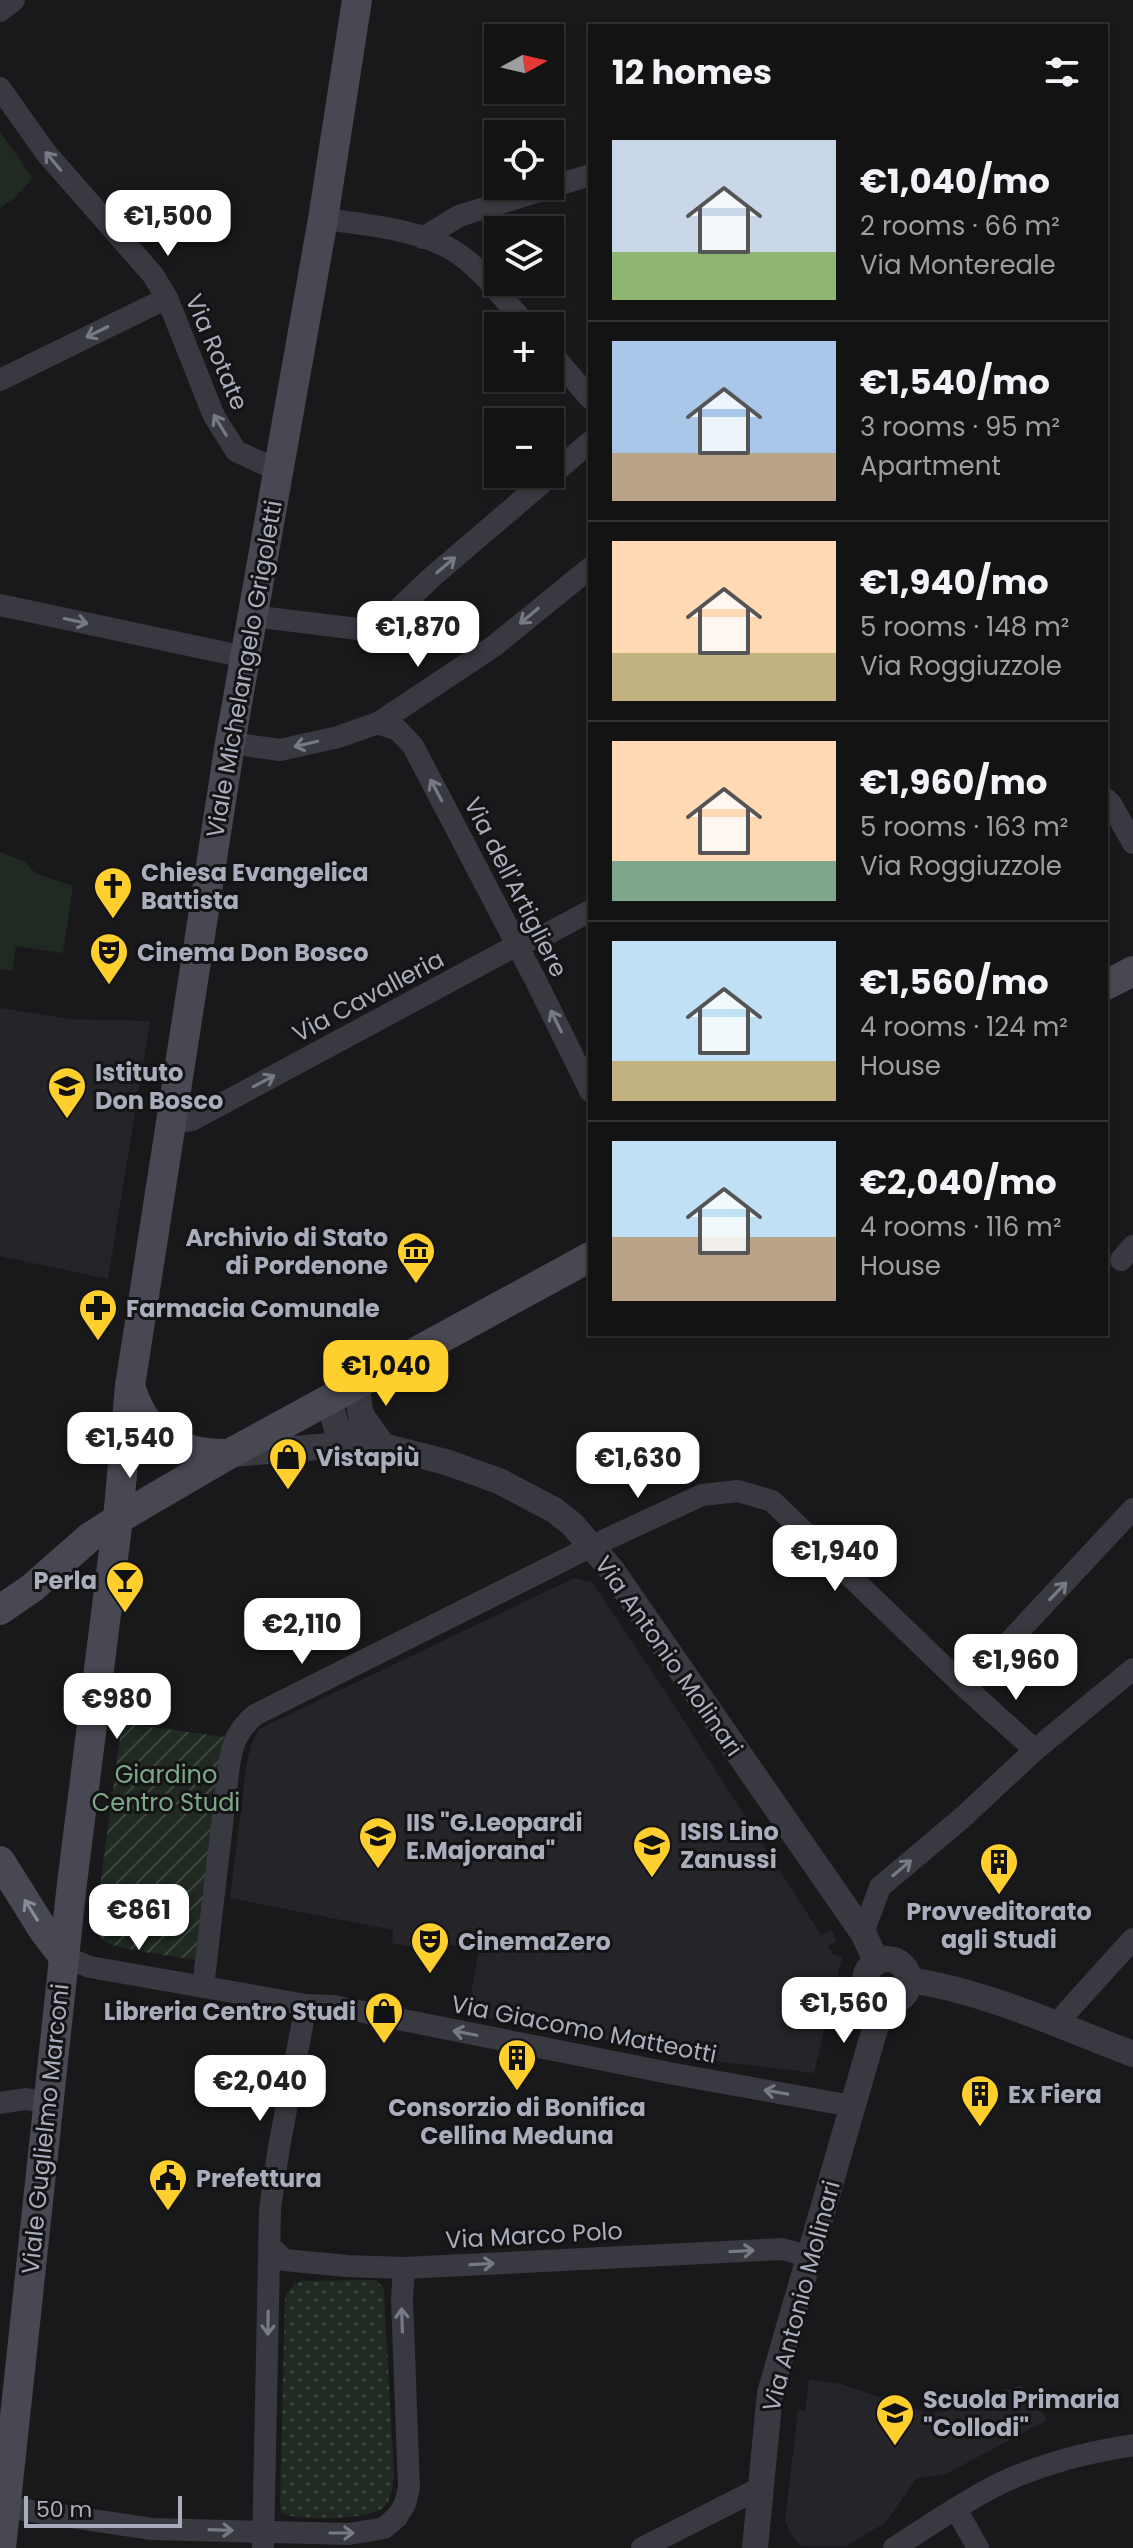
<!DOCTYPE html>
<meta charset="utf-8">
<style>
body{margin:0;font-family:Poppins,sans-serif;background:#202022;color:#f1f3f6;height:100vh;display:flex;flex-direction:column;font-size:30px;white-space:nowrap}
*{box-sizing:border-box;margin:0}
p{font-size:26px;color:#9d9ea0}
.icon{flex:none;width:44px;height:44px;fill:none;stroke:currentColor;stroke-width:2;stroke-linecap:round;stroke-linejoin:round}
.map{position:relative;flex:1;overflow:hidden}
.panel{position:absolute;left:588px;top:24px;width:520px;height:1312px;display:flex;flex-direction:column;background:#131314;border-radius:0px;box-shadow:0 2px 6px #0004,0 0 0 2px #323234}
.panel>*{flex:none}
.needle{width:52px;rotate:82deg}
.buttons{position:absolute;left:484px;top:24px;display:grid;gap:16px}
.buttons a{display:grid;place-items:center;width:80px;height:80px;border-radius:0px;background:#131314;box-shadow:0 2px 6px #0004,0 0 0 2px #323234;font-size:40px}
.scale{position:absolute;left:24px;bottom:20px;width:158px;box-sizing:border-box;padding-left:8px;border:4px solid #aaadbc;border-top:0;font-size:22px;line-height:28px;white-space:nowrap;color:#aaadbc;-webkit-text-stroke:6px #141416;paint-order:stroke}
.price{position:absolute;translate:-50% -68px;padding:0 18px;border-radius:16px;background:#fff;color:#222;font-size:26px;line-height:52px;filter:drop-shadow(0 2px 4px #0008)}
.price::after{content:'';position:absolute;left:50%;top:48px;width:24px;height:18px;margin-left:-12px;background:inherit;clip-path:polygon(0 0,100% 0,50% 100%)}
.price.active{background:#ffcf2d;color:#111}
ul{padding:0;list-style:none}
li{display:flex;align-items:center;gap:24px;height:200px;padding:0 24px}
li+li{border-top:2px solid #323234}
li span{display:grid;place-items:center;flex:none;width:224px;height:160px;border-radius:0px;color:#555}
li>.icon{margin-inline-start:auto}
span .icon{width:96px;height:96px;fill:#fffc;stroke-width:1}
li b{font-size:34px}
h2{display:flex;justify-content:space-between;align-items:center;height:96px;padding:0 24px;font-size:34px}
.map>svg:first-child{display:block}
.built{fill:#252428}
.grass{fill:#202a22}
.park{fill:url(#park-dots)}
.garden{fill:url(#garden-furrows)}
.lines{fill:none;stroke-linecap:round;stroke-linejoin:round}
.minor{stroke:#393a41;stroke-width:22}
.tertiary{stroke:#393a41;stroke-width:26}
.secondary{stroke:#474851;stroke-width:30}
.oneway{stroke:#777985}
.oneway2{stroke:#878a97}
.labels{text-anchor:middle;dominant-baseline:central;stroke-width:6;stroke-linejoin:round;paint-order:stroke}
.street-label{font-size:24px;fill:#aaadbc;stroke:#141416}
.poi-label{font-size:24px;font-weight:bold;fill:#aaadbc;stroke:#141416;text-anchor:start}
.park-label{font-size:24px;fill:#7fa986;stroke:#141416}
</style>
<div class="map">
<svg width="1133" height="2548" viewBox="0 0 1133 2548">
<defs>
<pattern id="park-dots" width="8" height="8" patternUnits="userSpaceOnUse" patternTransform="scale(2)"><rect width="8" height="8" fill="#202a22"/><path d="M2 2h.1M6 6h.1" fill="none" stroke="#3e4640" stroke-width="1.8" stroke-linecap="round"/></pattern>
<pattern id="garden-furrows" width="10" height="10" patternUnits="userSpaceOnUse" patternTransform="scale(2)"><rect width="10" height="10" fill="#202a22"/><path d="M-1 1l2-2M0 10L10 0M9 11l2-2" fill="none" stroke="#3e4640"/></pattern>
</defs>
<rect width="100%" height="100%" fill="#19191b"/>
<g class="built">
<path d="M0,1008L70,1019L150,1021L108,1279L0,1256Z"/>
<path d="M574,1578L592,1582L665,1691L821,1935L831,1930L837,1941L828,1946L833,1954L842,1957L814,2073L722,2062L467,2014L479,1950L443,1943L441,1953L392,1943L393,1930L230,1898L246,1768L251,1745L259,1729Z"/>
<path d="M809,2379L841,2384L930,2414L1021,2385L1047,2420L946,2474L916,2479L886,2522L845,2547L800,2546L791,2534L785,2521L798,2410L805,2411Z"/>
</g>
<g class="grass">
<path d="M0,132L33,178L14,198L0,208Z"/>
<path d="M0,852L25,862L35,873L73,886L63,953L16,946L12,971L0,969Z"/>
</g>
<path class="park" d="M375,2280L383,2287L384,2293L394,2475C393,2485 392,2498 385,2506C371,2521 305,2520 285,2515L281,2512L280,2503L285,2296L294,2285L301,2281Z"/>
<path class="garden" d="M122,1723L225,1737L195,1960C176,1956 117,1950 104,1941C97,1936 96,1931 95,1923Z"/>
<g class="lines">
<g class="minor">
<path d="M0,11L14,0"/>
<path d="M0,88L46,153L153,275L167,298L214,416L236,451L279,471"/>
<path d="M323,219C363,224 419,229 454,251C483,269 505,301 527,326"/>
<path d="M423,238L459,216L590,175"/>
<path d="M550,352L590,398"/>
<path d="M0,380L167,298"/>
<path d="M0,605L245,657"/>
<path d="M252,616L358,629L371,628L384,623L432,577L590,442"/>
<path d="M378,723L398,730L413,746L538,985L590,1091"/>
<path d="M230,743L280,750L338,737L378,723L494,646L590,568"/>
<path d="M1106,799L1111,804L1133,843"/>
<path d="M169,1124L192,1120L517,945L549,933L590,911"/>
<path d="M1121,1260L1133,1246"/>
<path d="M966,1688L1133,1509"/>
<path d="M863,1933L880,1887L962,1818L1035,1750L1133,1669"/>
<path d="M64,1957L90,1967L306,2005L333,2006L674,2074L852,2106"/>
<path d="M203,1987L229,1765C232,1744 238,1729 255,1715L592,1546L702,1495L738,1491L772,1501L966,1688L1035,1750"/>
<path d="M1060,2026L1066,2013L1133,1939"/>
<path d="M0,2103L26,2099L48,2103"/>
<path d="M269,2245L284,2260L347,2266L404,2268L782,2249L808,2256"/>
<path d="M5,2507L152,2529L349,2534L384,2528L397,2517L405,2504L409,2488L402,2299L404,2268"/>
<path d="M956,2509L978,2548"/>
<path d="M263,2548L270,2209L279,2147L306,2005"/>
<path d="M642,2548L762,2487"/>
<path d="M894,2548C929,2526 964,2501 1001,2483C1043,2463 1088,2452 1133,2445"/>
</g>
<g class="tertiary">
<path d="M356,1384L361,1415L383,1446"/>
<path d="M329,1399L336,1426L353,1444"/>
<path d="M232,1454L353,1444L383,1446L446,1462L499,1481L554,1510L572,1524L611,1569L863,1933L877,1962"/>
<circle cx="887" cy="1981" r="22"/>
<path d="M910,1980C988,1992 1059,2026 1133,2054"/>
<path d="M755,2548L770,2393L876,2025L886,2003"/>
</g>
<g class="secondary">
<path d="M1106,985L1133,971"/>
<path d="M130,1386C146,1438 177,1454 229,1454"/>
<path d="M0,1610L32,1588L90,1537L118,1519L229,1454L590,1257"/>
<path d="M0,1861L44,1931L64,1957"/>
<path d="M1,2548L72,1883L118,1519L130,1386L230,743L323,219L357,0"/>
</g>
</g>
<defs><path id="oneway-shaft" d="M-6 0H5M1.5-3L5.5 0L1.5 3" fill="none" stroke-width="1.6" stroke-linecap="round" stroke-linejoin="round" transform="scale(2)"/></defs>
<g class="oneway">
<use href="#oneway-shaft" transform="translate(53 161) rotate(-130)"/>
<use href="#oneway-shaft" transform="translate(97 332) rotate(154)"/>
<use href="#oneway-shaft" transform="translate(220 425) rotate(-121)"/>
<use href="#oneway-shaft" transform="translate(446 565) rotate(-40)"/>
<use href="#oneway-shaft" transform="translate(529 616) rotate(140)"/>
<use href="#oneway-shaft" transform="translate(76 621) rotate(12)"/>
<use href="#oneway-shaft" transform="translate(306 744) rotate(167)"/>
<use href="#oneway-shaft" transform="translate(436 790) rotate(-118)"/>
<use href="#oneway-shaft" transform="translate(556 1021) rotate(-116)"/>
<use href="#oneway-shaft" transform="translate(264 1081) rotate(-28)"/>
<use href="#oneway-shaft" transform="translate(1058 1591) rotate(-46)"/>
<use href="#oneway-shaft" transform="translate(902 1868) rotate(-40)"/>
<use href="#oneway-shaft" transform="translate(465 2033) rotate(-169)"/>
<use href="#oneway-shaft" transform="translate(776 2092) rotate(-170)"/>
<use href="#oneway-shaft" transform="translate(742 2251) rotate(-3)"/>
<use href="#oneway-shaft" transform="translate(482 2264) rotate(-3)"/>
<use href="#oneway-shaft" transform="translate(402 2320) rotate(-92)"/>
<use href="#oneway-shaft" transform="translate(268 2323) rotate(91)"/>
<use href="#oneway-shaft" transform="translate(221 2530) rotate(2)"/>
<use href="#oneway-shaft" transform="translate(342 2533)"/>
</g>
<use class="oneway2" href="#oneway-shaft" transform="translate(31 1910) rotate(-122)"/>
<defs>
<g id="church-pin" transform="scale(2)"><path d="M0 17L-7.5 6A9.5 9.5 0 1 1 7.5 6Z" fill="#ffcf2d" stroke="#141416"/><path d="M-1.2-6h2.4v3.5h3.3v2.4h-3.3V6h-2.4V-.1h-3.3v-2.4h3.3Z" fill="#111"/></g>
<g id="theatre-pin" transform="scale(2)"><path d="M0 17L-7.5 6A9.5 9.5 0 1 1 7.5 6Z" fill="#ffcf2d" stroke="#141416"/><path d="M-5-5.5Q0-4 5-5.5V0Q5 5 0 6Q-5 5-5 0ZM-3.3-2.5H-1v1.5H-3.3ZM1-2.5H3.3v1.5H1ZM-2.8 1Q0 5.5 2.8 1Z" fill="#111"/></g>
<g id="school-pin" transform="scale(2)"><path d="M0 17L-7.5 6A9.5 9.5 0 1 1 7.5 6Z" fill="#ffcf2d" stroke="#141416"/><path d="M0-5L7-2L0 1L-7-2ZM-4 1L0 2.5L4 1V4Q0 6-4 4Z" fill="#111"/></g>
<g id="museum-pin" transform="scale(2)"><path d="M0 17L-7.5 6A9.5 9.5 0 1 1 7.5 6Z" fill="#ffcf2d" stroke="#141416"/><path d="M0-6L6-3V-2H-6V-3ZM-5-1h2V3h-2ZM-1-1h2V3h-2ZM3-1h2V3H3ZM-6 4H6V6H-6Z" fill="#111"/></g>
<g id="pharmacy-pin" transform="scale(2)"><path d="M0 17L-7.5 6A9.5 9.5 0 1 1 7.5 6Z" fill="#ffcf2d" stroke="#141416"/><path d="M-2-6h4v4h4v4h-4v4h-4v-4h-4v-4h4Z" fill="#111"/></g>
<g id="shop-pin" transform="scale(2)"><path d="M0 17L-7.5 6A9.5 9.5 0 1 1 7.5 6Z" fill="#ffcf2d" stroke="#141416"/><path d="M-5-2.5h2.3a2.7 3.5 0 0 1 5.4 0H5L5.5 6h-11ZM-1.5-2.5h3a1.5 2.3 0 0 0-3 0Z" fill="#111"/></g>
<g id="bar-pin" transform="scale(2)"><path d="M0 17L-7.5 6A9.5 9.5 0 1 1 7.5 6Z" fill="#ffcf2d" stroke="#141416"/><path d="M-6-5H6L.8 .8V4.5H3.5V6h-7V4.5H-.8V.8Z" fill="#111"/></g>
<g id="building-pin" transform="scale(2)"><path d="M0 17L-7.5 6A9.5 9.5 0 1 1 7.5 6Z" fill="#ffcf2d" stroke="#141416"/><path d="M-4-6H4V6H1V3H-1V6H-4ZM-2.5-4.3h1.7v1.8h-1.7ZM.8-4.3h1.7v1.8H.8ZM-2.5-1h1.7V.8h-1.7ZM.8-1h1.7V.8H.8Z" fill="#111"/></g>
<g id="civic-pin" transform="scale(2)"><path d="M0 17L-7.5 6A9.5 9.5 0 1 1 7.5 6Z" fill="#ffcf2d" stroke="#141416"/><path d="M-.6-6.5H3V-4.5H.6V-3L4-1V1h2V6H-6V1h2V-1L-.6-3ZM-1.2 2.5V6h2.4V2.5Z" fill="#111"/></g>
</defs>
<g fill-rule="evenodd">
<use href="#church-pin" x="113" y="886"/>
<use href="#theatre-pin" x="109" y="952"/>
<use href="#school-pin" x="67" y="1086"/>
<use href="#museum-pin" x="416" y="1251"/>
<use href="#pharmacy-pin" x="98" y="1308"/>
<use href="#shop-pin" x="288" y="1457"/>
<use href="#bar-pin" x="125" y="1580"/>
<use href="#school-pin" x="378" y="1836"/>
<use href="#school-pin" x="652" y="1845"/>
<use href="#building-pin" x="999" y="1862"/>
<use href="#theatre-pin" x="430" y="1941"/>
<use href="#shop-pin" x="384" y="2011"/>
<use href="#building-pin" x="517" y="2058"/>
<use href="#building-pin" x="980" y="2094"/>
<use href="#civic-pin" x="168" y="2178"/>
<use href="#school-pin" x="895" y="2413"/>
</g>
<g class="labels">
<g class="street-label">
<text transform="translate(217 352) rotate(67)">Via Rotate</text>
<text transform="translate(244 669) rotate(-80)">Viale Michelangelo Grigoletti</text>
<text transform="translate(516 887) rotate(63)">Via dell'Artigliere</text>
<text transform="translate(368 996) rotate(-28)">Via Cavalleria</text>
<text transform="translate(669 1656) rotate(55)">Via Antonio Molinari</text>
<text transform="translate(584 2029) rotate(11)">Via Giacomo Matteotti</text>
<text transform="translate(45 2129) rotate(-84)">Viale Guglielmo Marconi</text>
<text transform="translate(534 2235) rotate(-3)">Via Marco Polo</text>
<text transform="translate(801 2296) rotate(-75)">Via Antonio Molinari</text>
</g>
<g class="poi-label">
<text x="141" y="872">Chiesa Evangelica<tspan x="141" dy="28">Battista</tspan></text>
<text x="137" y="952">Cinema Don Bosco</text>
<text x="95" y="1072">Istituto<tspan x="95" dy="28">Don Bosco</tspan></text>
<text x="388" y="1237" text-anchor="end">Archivio di Stato<tspan x="388" dy="28">di Pordenone</tspan></text>
<text x="126" y="1308">Farmacia Comunale</text>
<text x="316" y="1457">Vistapiù</text>
<text x="97" y="1580" text-anchor="end">Perla</text>
<text x="406" y="1822">IIS "G.Leopardi<tspan x="406" dy="28">E.Majorana"</tspan></text>
<text x="680" y="1831">ISIS Lino<tspan x="680" dy="28">Zanussi</tspan></text>
<text x="999" y="1911" text-anchor="middle">Provveditorato<tspan x="999" dy="28">agli Studi</tspan></text>
<text x="458" y="1941">CinemaZero</text>
<text x="356" y="2011" text-anchor="end">Libreria Centro Studi</text>
<text x="1008" y="2094">Ex Fiera</text>
<text x="517" y="2107" text-anchor="middle">Consorzio di Bonifica<tspan x="517" dy="28">Cellina Meduna</tspan></text>
<text x="196" y="2178">Prefettura</text>
<text x="923" y="2399">Scuola Primaria<tspan x="923" dy="28">"Collodi"</tspan></text>
</g>
<g class="park-label">
<text x="166" y="1774">Giardino<tspan x="166" dy="28">Centro Studi</tspan></text>
</g>
</g>
</svg>
<div class="buttons">
<a><svg class="needle" viewBox="-14 -14 28 28"><path d="M0-13l5 13h-10z" fill="#e53935"/><path d="M0 13l5-13h-10z" fill="#9d9ea0"/></svg></a>
<a><svg class="icon" aria-label="locate" viewBox="0 0 24 24"><circle cx="12" cy="12" r="6"/><path d="M12 2v4M12 18v4M2 12h4M18 12h4"/></svg></a>
<a><svg class="icon" aria-label="layers" viewBox="0 0 24 24"><path d="M12 4l9 5-9 5-9-5zM3 14l9 5 9-5"/></svg></a>
<a>+</a>
<a>−</a>
</div>
<div class="scale">50 m</div>
<b class="price" style="left:168px;top:258px">€1,500</b>
<b class="price" style="left:418px;top:669px">€1,870</b>
<b class="price active" style="left:386px;top:1408px">€1,040</b>
<b class="price" style="left:130px;top:1480px">€1,540</b>
<b class="price" style="left:638px;top:1500px">€1,630</b>
<b class="price" style="left:835px;top:1593px">€1,940</b>
<b class="price" style="left:302px;top:1666px">€2,110</b>
<b class="price" style="left:1016px;top:1702px">€1,960</b>
<b class="price" style="left:117px;top:1741px">€980</b>
<b class="price" style="left:139px;top:1952px">€861</b>
<b class="price" style="left:844px;top:2045px">€1,560</b>
<b class="price" style="left:260px;top:2123px">€2,040</b>
<section class="panel">
<h2>12 homes<svg class="icon" aria-label="filters" viewBox="0 0 24 24"><path d="M4 7h16M4 17h16"/><circle cx="9" cy="7" r="2"/><circle cx="15" cy="17" r="2"/></svg></h2>
<ul>
<li><span style="background:linear-gradient(#c9d6e8 70%,#8fb573 0)"><svg class="icon" aria-label="home" viewBox="0 0 24 24"><path d="M3 11l9-7 9 7M6 9v11h12V9"/></svg></span><div><b>€1,040/mo</b><p>2 rooms · 66 m²</p><p>Via Montereale</p></div></li>
<li><span style="background:linear-gradient(#a9c7e8 70%,#b9a48a 0)"><svg class="icon" aria-label="home" viewBox="0 0 24 24"><path d="M3 11l9-7 9 7M6 9v11h12V9"/></svg></span><div><b>€1,540/mo</b><p>3 rooms · 95 m²</p><p>Apartment</p></div></li>
<li><span style="background:linear-gradient(#ffd9b3 70%,#c2b280 0)"><svg class="icon" aria-label="home" viewBox="0 0 24 24"><path d="M3 11l9-7 9 7M6 9v11h12V9"/></svg></span><div><b>€1,940/mo</b><p>5 rooms · 148 m²</p><p>Via Roggiuzzole</p></div></li>
<li><span style="background:linear-gradient(#ffd9b3 75%,#7fa58c 0)"><svg class="icon" aria-label="home" viewBox="0 0 24 24"><path d="M3 11l9-7 9 7M6 9v11h12V9"/></svg></span><div><b>€1,960/mo</b><p>5 rooms · 163 m²</p><p>Via Roggiuzzole</p></div></li>
<li><span style="background:linear-gradient(#bfe0f5 75%,#c2b280 0)"><svg class="icon" aria-label="home" viewBox="0 0 24 24"><path d="M3 11l9-7 9 7M6 9v11h12V9"/></svg></span><div><b>€1,560/mo</b><p>4 rooms · 124 m²</p><p>House</p></div></li>
<li><span style="background:linear-gradient(#bfe0f5 60%,#b9a48a 0)"><svg class="icon" aria-label="home" viewBox="0 0 24 24"><path d="M3 11l9-7 9 7M6 9v11h12V9"/></svg></span><div><b>€2,040/mo</b><p>4 rooms · 116 m²</p><p>House</p></div></li>
</ul>
</section>
</div>
